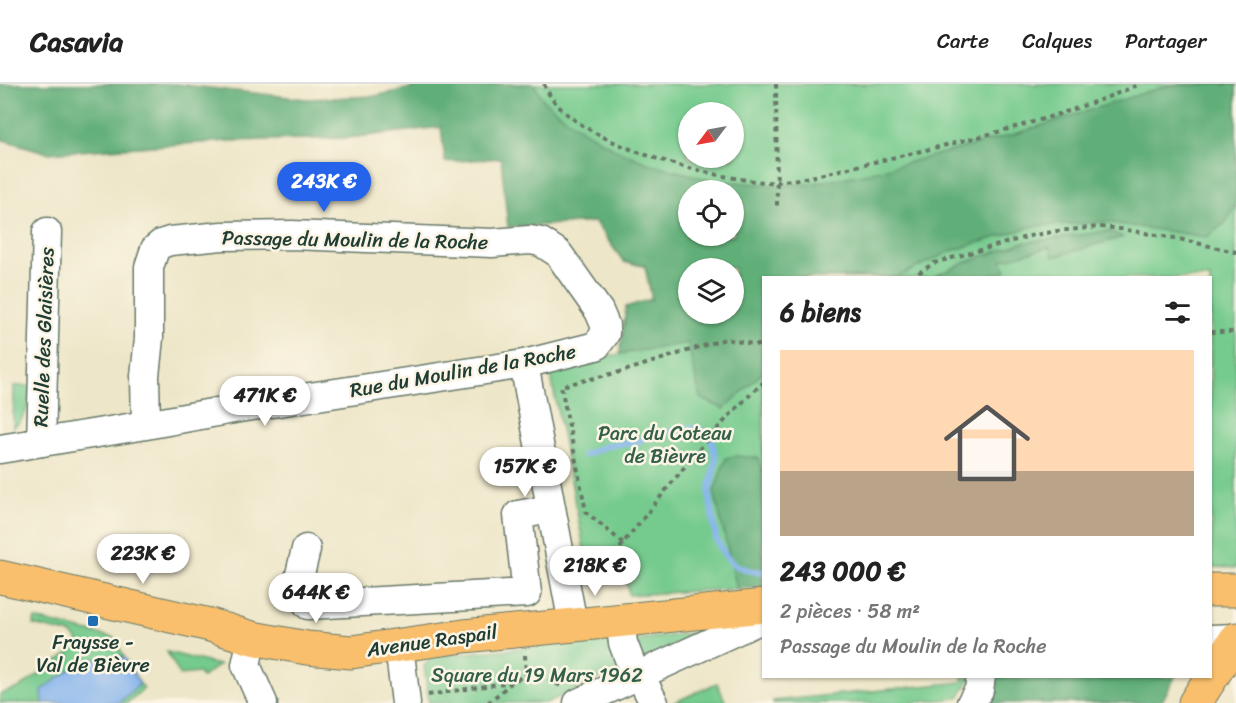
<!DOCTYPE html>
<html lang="fr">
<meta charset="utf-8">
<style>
body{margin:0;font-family:Sriracha,sans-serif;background:#f6f6f6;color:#222;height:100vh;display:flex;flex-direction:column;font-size:22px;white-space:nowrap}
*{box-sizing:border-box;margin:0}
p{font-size:20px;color:#767676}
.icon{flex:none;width:33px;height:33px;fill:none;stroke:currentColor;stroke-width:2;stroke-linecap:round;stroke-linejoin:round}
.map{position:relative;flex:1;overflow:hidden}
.panel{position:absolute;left:762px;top:192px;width:450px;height:402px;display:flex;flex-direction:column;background:#fff;border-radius:0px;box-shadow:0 2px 4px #0004}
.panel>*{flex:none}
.needle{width:39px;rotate:238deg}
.tools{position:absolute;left:678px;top:18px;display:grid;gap:12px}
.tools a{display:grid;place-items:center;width:66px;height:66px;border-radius:50%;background:#fff;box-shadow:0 2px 4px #0004;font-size:30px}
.price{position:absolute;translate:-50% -51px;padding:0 14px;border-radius:21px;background:#fff;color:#222;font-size:20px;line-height:39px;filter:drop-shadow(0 2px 3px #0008)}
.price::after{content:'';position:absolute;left:50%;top:36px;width:18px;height:14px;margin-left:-9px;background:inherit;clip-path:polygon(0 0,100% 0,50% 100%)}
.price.selected{background:#2563eb;color:#fff}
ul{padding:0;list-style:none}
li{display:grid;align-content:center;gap:12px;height:318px;padding:0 18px}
li span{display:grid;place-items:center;height:186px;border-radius:0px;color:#555}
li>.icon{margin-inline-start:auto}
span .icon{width:108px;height:108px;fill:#fffc;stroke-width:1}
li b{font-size:26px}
h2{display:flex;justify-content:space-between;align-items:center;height:72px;padding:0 18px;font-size:26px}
header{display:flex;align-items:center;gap:36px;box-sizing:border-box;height:84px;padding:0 30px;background:#fff;border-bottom:2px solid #e0e0e0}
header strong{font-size:28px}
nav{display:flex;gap:33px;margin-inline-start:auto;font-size:21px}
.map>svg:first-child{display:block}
.green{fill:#75ca8d;stroke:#4a8460;stroke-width:1.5;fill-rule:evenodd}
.forest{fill:#60ae78;stroke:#407656;stroke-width:1.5;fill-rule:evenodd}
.water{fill:#84b3ee;stroke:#527891;stroke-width:1.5}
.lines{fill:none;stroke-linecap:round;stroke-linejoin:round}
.stream{stroke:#84b3ee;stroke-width:6}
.minor-casing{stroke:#677868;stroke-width:31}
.major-casing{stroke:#677868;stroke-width:35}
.highway-casing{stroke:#677868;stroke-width:35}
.path{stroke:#677868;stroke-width:4;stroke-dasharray:4.5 4.5;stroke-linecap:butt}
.minor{stroke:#fff;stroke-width:28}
.major{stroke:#f9bf6d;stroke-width:33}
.highway{stroke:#f9bf6d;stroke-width:33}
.poi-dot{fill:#1f6fb2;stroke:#fcf5e5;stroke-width:2}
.labels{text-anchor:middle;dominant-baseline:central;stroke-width:5;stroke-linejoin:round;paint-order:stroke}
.street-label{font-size:20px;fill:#1f3d34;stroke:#fcf5e5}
.park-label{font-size:20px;fill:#34604a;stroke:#fcf5e5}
.poi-label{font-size:20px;fill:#1f3d34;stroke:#fcf5e5}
</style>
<header>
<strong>Casavia</strong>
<nav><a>Carte</a><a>Calques</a><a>Partager</a></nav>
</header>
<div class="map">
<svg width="1236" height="619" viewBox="0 0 1236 619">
<rect width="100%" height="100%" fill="#fcf5e5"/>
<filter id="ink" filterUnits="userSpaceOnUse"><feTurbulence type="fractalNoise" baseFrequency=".0167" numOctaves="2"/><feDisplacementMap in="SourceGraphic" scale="12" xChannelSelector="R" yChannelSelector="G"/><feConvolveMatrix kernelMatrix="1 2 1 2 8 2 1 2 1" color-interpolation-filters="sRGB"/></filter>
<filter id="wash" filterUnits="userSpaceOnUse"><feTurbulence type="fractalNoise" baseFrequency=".008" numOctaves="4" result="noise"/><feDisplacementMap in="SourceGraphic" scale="24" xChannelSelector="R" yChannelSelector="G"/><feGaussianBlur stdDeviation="1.35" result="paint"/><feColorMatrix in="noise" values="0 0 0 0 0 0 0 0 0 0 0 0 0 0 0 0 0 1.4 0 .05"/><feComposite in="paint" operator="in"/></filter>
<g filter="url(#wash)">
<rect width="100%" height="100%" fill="#ede6c8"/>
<g class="green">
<path d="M513,0H1236V484L1211,483L1210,194H764L763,503L629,511L625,491L634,470L586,475L549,282L620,270L626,223L652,215L645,182L624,178L595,138L508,143ZM688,28H734V74H688ZM688,106H734V152H688ZM688,184H734V230H688Z"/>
<path d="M14,302H31C29,321 28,332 13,344Z"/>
<path d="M35,535L114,554L124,573L84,576L43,606V619H0V610L19,604L73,566L77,562V555L72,550L33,541Z"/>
<path d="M702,548L640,577L633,556Z"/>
<path d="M602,557L610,561L620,585L546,619H429L424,582L433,572Z"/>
<path d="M167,568L219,581L202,593L199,589L180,591Z"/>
<path d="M962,593H971L959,614L909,619H773V617L962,598Z"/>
<path d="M717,599L726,619H673Z"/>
<path d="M140,600L144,604L127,619H118Z"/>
</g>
<g class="forest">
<path d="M0,0H175L306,15L375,12L429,0H534L544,17L576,42L615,65L647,79L710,96L772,101L808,100L869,89L1015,50L1169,1L1236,0V120L1226,138L1207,153L1105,138L1034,142L951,167L898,193L764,194L763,288L724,325L700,314L688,259L620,270L626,223L652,215L645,182L624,178L595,138L508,143L501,74L445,78L441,43L348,54L229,57L48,69L0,55ZM734,106V152H688V106ZM688,184H734V230H688Z"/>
<path d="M1109,147L1123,153L1053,173L1050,163L1002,176L1006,187L984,193H933L967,178L1021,159Z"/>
<path d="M736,372L758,374L763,391V503L737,505L714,407L726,374Z"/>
<path d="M993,593L1138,595L1141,593H1175L1161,619H985Z"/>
</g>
<path class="water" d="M124,573L140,600L118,619H43L42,606L84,576Z"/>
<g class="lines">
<path class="stream" d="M584,371L606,362L639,357L653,350L696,344L705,348L712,357L716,376L709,408L716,455L724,470L734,481L751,487L764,488"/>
</g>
</g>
<g filter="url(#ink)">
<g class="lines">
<g class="minor-casing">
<g id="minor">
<path d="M524,280L573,540"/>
<path d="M41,358L47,148"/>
<path d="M0,365L146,341L239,324L524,280L596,262L605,250V241L599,227L558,169L541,158L530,156L492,159L292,151L222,152L170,157L161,160L155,165L149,183V254L145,292L146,341"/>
<path d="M306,465L298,499L308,521L527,509L518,431L550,425"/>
<path d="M620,536L623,559L636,593"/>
<path d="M252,554L246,581L263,619"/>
<path d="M1210,555L1236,554"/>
<path d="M399,561L406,619"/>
<path d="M640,591L654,619"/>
<path d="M578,619L764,534"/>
<path d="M971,619L979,606L981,592"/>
</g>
</g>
<g class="major-casing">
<g id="major">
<path d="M0,493L210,541L252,554L307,564L351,568L464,552L764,522"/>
<path d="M1210,506H1236"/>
</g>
</g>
<g class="highway-casing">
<path id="highway" d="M1195,619L1236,555"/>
</g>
<g class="path">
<path d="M544,0C565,58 709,94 765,98C780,99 795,95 811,93C921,66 1035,45 1140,0"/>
<path d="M776,0L777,124"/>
<path d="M911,194L934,179L1030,152L1057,147L1099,143L1114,144L1175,154L1235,168L1236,164"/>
<path d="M1210,248H1236"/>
<path d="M623,459L586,428L561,302L624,287L725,255L764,262"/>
<path d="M616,472L623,459C669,404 710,346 764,298"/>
<path d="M525,571L526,591"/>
<path d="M428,611L511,598L536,587L562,603"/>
<path d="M488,619L511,599"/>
</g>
<use href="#minor" class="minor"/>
<use href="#major" class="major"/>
<use href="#highway" class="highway"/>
</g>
</g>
<rect class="poi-dot" x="87" y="531" width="12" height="12" rx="3"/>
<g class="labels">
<g class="street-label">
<text transform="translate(355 156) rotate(1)">Passage du Moulin de la Roche</text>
<text transform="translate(44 253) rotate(-88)">Ruelle des Glaisières</text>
<text transform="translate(463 287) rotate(-10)">Rue du Moulin de la Roche</text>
<text transform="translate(432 557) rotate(-8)">Avenue Raspail</text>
</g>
<g class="park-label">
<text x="665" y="349">Parc du Coteau<tspan x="665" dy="23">de Bièvre</tspan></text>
<text x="537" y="591">Square du 19 Mars 1962</text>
</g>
<g class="poi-label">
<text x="93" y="558">Fraysse -<tspan x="93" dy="23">Val de Bièvre</tspan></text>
</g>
</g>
</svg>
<div class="tools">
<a><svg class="needle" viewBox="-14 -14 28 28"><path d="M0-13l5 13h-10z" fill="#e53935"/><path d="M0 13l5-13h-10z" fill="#767676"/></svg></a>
<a><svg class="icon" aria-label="locate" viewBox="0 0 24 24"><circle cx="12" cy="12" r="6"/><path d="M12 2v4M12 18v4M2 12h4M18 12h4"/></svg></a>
<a><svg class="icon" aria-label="layers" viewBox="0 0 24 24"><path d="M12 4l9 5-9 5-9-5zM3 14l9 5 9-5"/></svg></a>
</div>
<b class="price selected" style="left:324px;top:129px">243K €</b>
<b class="price" style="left:265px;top:343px">471K €</b>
<b class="price" style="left:525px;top:414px">157K €</b>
<b class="price" style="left:143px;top:501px">223K €</b>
<b class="price" style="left:595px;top:513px">218K €</b>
<b class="price" style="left:316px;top:540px">644K €</b>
<section class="panel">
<h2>6 biens<svg class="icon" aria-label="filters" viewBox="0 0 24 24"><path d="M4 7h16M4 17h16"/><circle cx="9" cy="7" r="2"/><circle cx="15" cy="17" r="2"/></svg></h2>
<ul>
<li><span style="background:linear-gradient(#ffd9b3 65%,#b9a48a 0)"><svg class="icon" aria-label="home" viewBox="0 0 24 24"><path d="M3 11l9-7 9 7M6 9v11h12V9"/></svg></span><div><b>243 000 €</b><p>2 pièces · 58 m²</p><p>Passage du Moulin de la Roche</p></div></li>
</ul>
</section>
</div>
